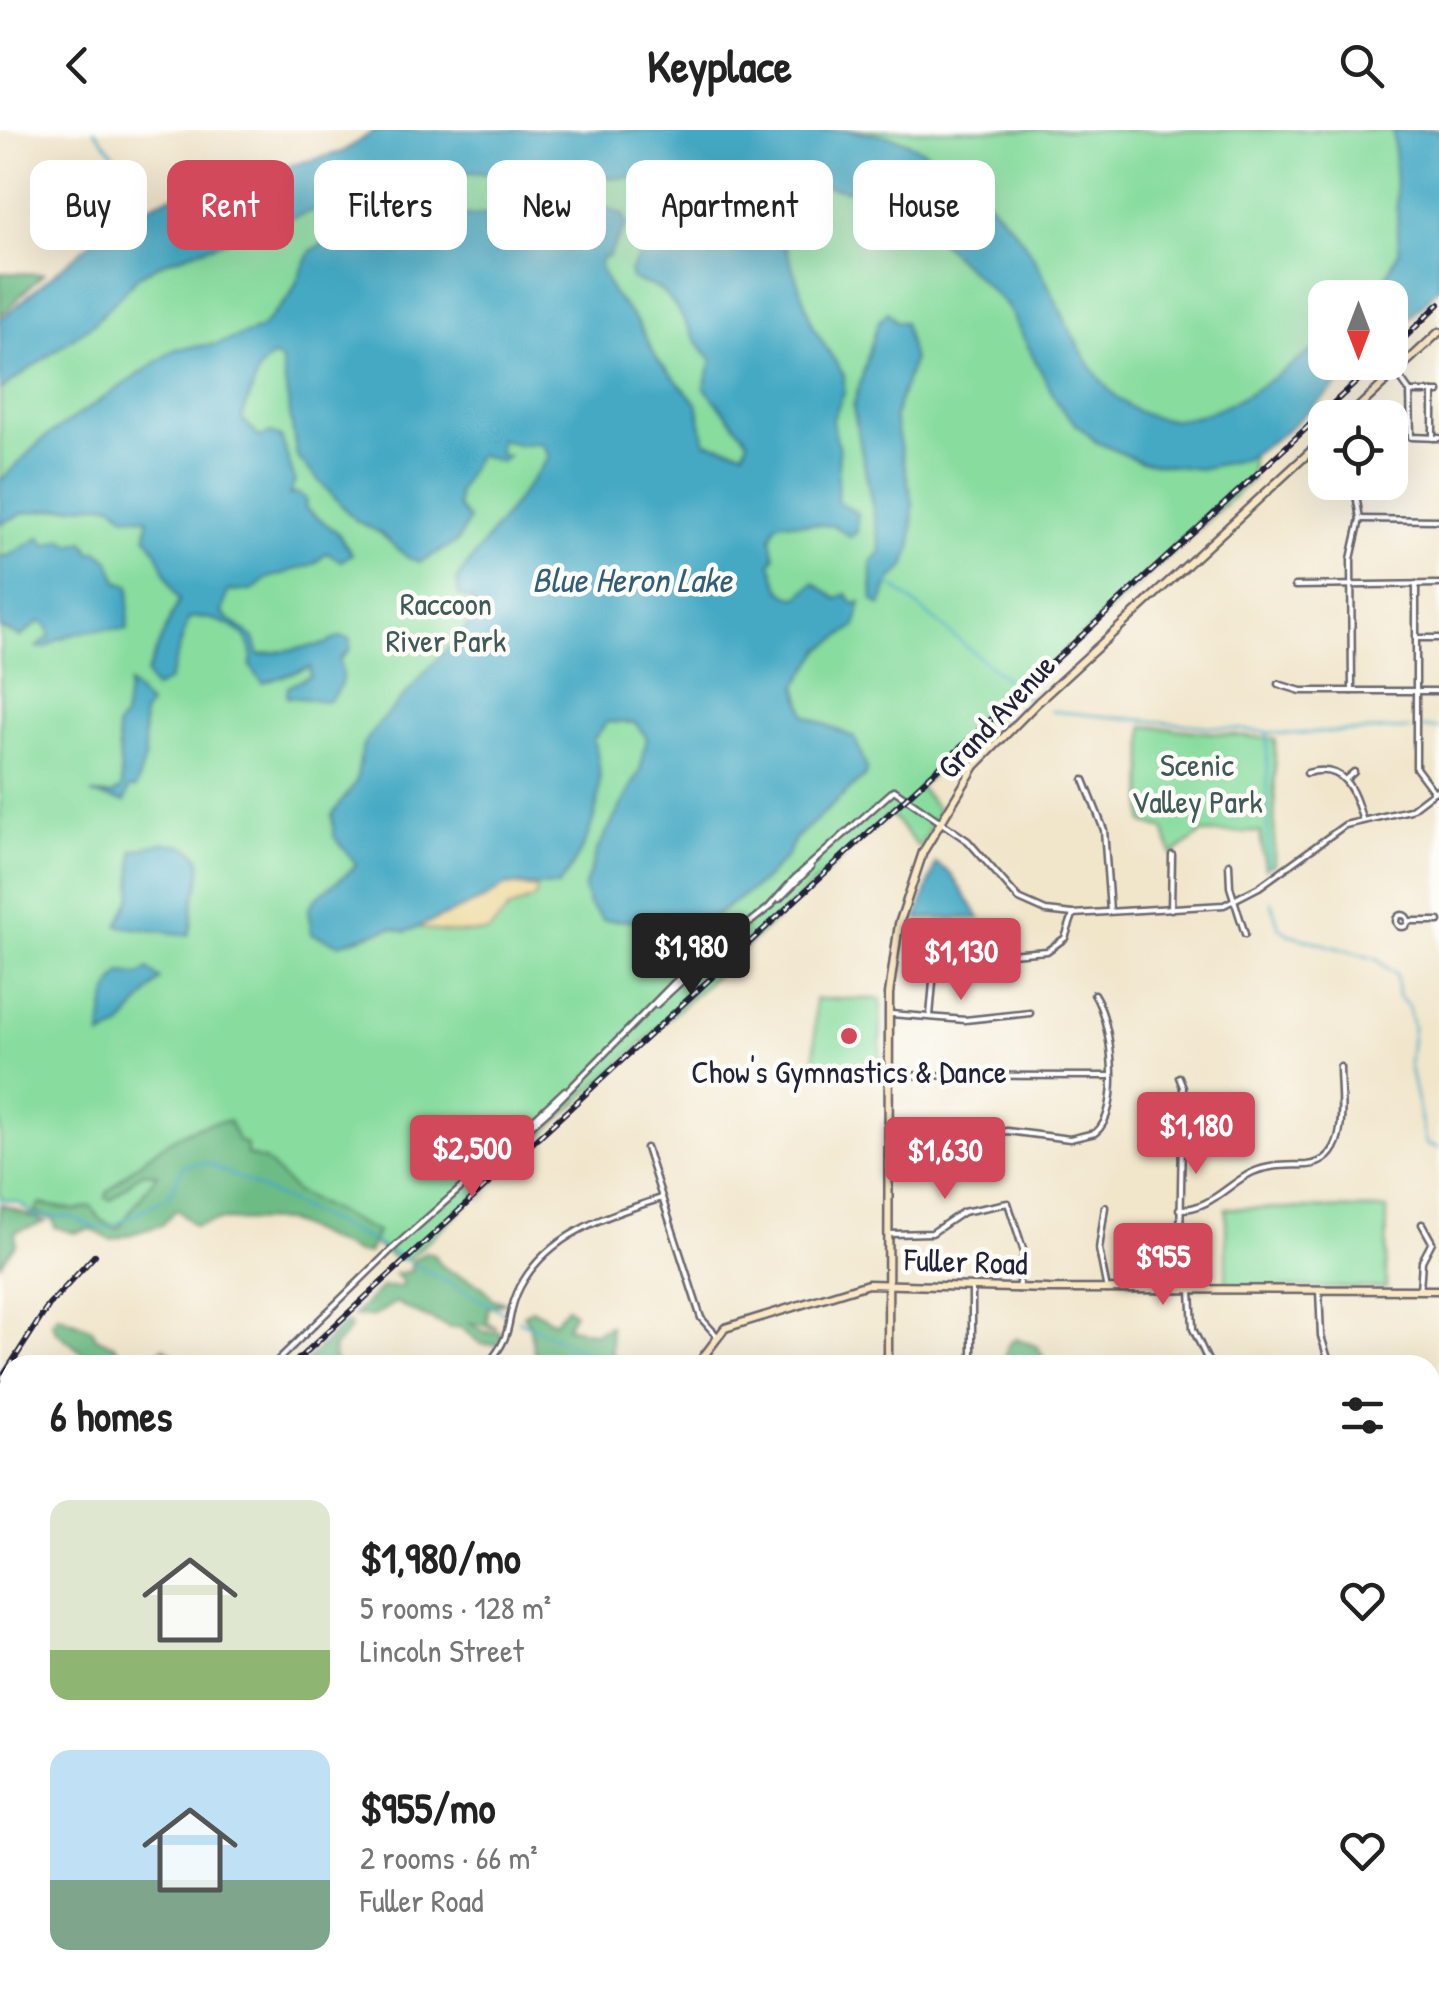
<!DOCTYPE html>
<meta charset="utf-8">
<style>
body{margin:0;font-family:"Patrick Hand",sans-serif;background:#f2f2f2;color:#222;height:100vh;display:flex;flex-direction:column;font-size:38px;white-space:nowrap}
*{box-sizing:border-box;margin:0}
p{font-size:32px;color:#767676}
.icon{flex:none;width:55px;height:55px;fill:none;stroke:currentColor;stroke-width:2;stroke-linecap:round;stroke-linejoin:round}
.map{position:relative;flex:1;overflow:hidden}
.panel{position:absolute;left:0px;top:1225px;width:1440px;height:642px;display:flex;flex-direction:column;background:#fff;border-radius:30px 30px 0 0;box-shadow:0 10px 40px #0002}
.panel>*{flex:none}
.top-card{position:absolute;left:30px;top:30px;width:1380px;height:90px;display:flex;gap:20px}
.needle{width:65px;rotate:180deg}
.tools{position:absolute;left:1308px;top:150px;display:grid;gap:20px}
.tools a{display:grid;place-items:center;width:100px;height:100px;border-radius:20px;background:#fff;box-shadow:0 10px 40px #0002;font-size:50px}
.price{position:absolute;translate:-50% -85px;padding:0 22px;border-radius:10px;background:#d1495b;color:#fff;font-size:32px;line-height:65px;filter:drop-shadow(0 2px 5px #0008)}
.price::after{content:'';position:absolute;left:50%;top:60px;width:30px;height:22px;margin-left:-15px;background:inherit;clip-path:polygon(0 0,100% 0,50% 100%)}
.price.selected{background:#222;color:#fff}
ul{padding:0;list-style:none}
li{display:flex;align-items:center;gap:30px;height:250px;padding:0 50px}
li span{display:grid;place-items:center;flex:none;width:280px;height:200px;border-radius:20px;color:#555}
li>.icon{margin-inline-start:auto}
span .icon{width:120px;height:120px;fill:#fffc;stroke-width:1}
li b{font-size:42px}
h2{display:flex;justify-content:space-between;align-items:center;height:120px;padding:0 50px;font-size:42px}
.tag{padding:0 35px;border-radius:20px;background:#fff;box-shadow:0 10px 40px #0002;font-size:35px;line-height:90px}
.tag.selected{background:#d1495b;color:#fff}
header{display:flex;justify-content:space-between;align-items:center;height:130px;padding:0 50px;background:#fff;font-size:45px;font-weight:700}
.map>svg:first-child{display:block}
.green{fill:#87dc9e;stroke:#547f6c;stroke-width:2.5}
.forest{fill:#6dbc85;stroke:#486f60;stroke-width:2.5}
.sand{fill:#eeda9e;stroke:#887e6c;stroke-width:2.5}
.water{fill:#44a9c4;stroke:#336680;stroke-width:2.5}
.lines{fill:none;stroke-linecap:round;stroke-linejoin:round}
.stream{stroke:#44a9c4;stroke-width:2.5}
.street-casing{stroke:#6a666d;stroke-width:9}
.secondary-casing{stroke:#6a666d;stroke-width:11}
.street{stroke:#fff;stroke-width:4}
.secondary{stroke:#fae7c3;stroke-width:6}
.rail-casing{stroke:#22223b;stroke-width:6}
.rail{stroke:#fdfcf7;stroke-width:2.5;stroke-dasharray:8;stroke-linecap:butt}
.poi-dot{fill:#d1495b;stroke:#fdfcf7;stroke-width:4}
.labels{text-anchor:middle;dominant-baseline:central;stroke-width:9;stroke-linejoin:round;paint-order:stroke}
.park-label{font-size:32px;fill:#405a59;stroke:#fdfcf7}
.street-label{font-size:32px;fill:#22223b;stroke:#fdfcf7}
.poi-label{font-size:32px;fill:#22223b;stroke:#fdfcf7}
.water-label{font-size:35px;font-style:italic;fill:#315f79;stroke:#fdfcf7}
</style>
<header><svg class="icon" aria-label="back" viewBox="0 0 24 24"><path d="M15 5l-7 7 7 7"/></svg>Keyplace<svg class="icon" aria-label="search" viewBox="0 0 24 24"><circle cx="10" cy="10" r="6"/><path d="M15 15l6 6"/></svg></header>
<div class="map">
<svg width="1439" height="1866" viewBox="0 0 1439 1866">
<rect width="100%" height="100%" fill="#fdfcf7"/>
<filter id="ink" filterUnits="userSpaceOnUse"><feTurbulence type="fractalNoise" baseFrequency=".01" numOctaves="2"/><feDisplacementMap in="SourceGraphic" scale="20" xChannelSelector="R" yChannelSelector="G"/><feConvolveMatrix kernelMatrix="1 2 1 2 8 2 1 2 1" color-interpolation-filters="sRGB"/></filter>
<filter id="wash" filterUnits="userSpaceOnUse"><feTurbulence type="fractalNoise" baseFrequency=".0048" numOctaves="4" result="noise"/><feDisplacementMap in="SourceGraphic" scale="40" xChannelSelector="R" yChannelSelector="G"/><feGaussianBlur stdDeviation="2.25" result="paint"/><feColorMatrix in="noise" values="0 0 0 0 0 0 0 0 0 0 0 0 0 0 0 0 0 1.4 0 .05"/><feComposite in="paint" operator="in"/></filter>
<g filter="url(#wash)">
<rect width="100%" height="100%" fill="#f1e5ca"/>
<g class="green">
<path d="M807,0H1402L1424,90L1390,168H1325V224L1244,276L1156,296L1123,286L1074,224L1060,188Z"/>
<path d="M812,30L968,103L1067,271L1251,308L1252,349L919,657L939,680L919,718L890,684L407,1130L394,1128L369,1110L253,1059L102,1098L35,1086L19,1073L0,1069V240L128,137L415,42Z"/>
<path d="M1144,596L1275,609L1274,734L1265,739L1260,702L1202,703L1172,725L1164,699L1143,692Z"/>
<path d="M815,869H881L880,938L815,942Z"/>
<path d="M1226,1078L1387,1079L1386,1158L1226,1157Z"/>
</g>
<g class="forest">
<path d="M0,143L43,144L0,186Z"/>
<path d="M229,991L238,1010L247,1015V1025L266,1031L296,1062L377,1102L368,1123H357L287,1091L220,1090L194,1096L177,1079L162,1095L111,1110L91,1099L74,1103L55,1097L53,1089L34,1082L40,1074L76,1080L91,1076L101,1090L118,1099L157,1044L142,1042L111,1070L106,1068L107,1063C137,1032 183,992 229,991Z"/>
<path d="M0,1074L45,1092L15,1102L16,1113L0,1134Z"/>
<path d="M426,1122L434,1125C443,1148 480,1144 492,1169L505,1172L488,1178L487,1192L497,1198L467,1192L485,1202H501L503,1209L496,1215L481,1214L460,1197L450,1198C437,1191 402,1178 396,1172L374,1186H353L382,1157H401L403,1152L395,1144L411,1141V1132Z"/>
<path d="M567,1177L574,1183L566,1197L595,1203L610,1196L612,1224L623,1232L564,1235L534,1223L529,1193L523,1185L532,1179L554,1192Z"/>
<path d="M58,1185L92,1199L96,1208L114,1215L122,1225L150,1227L164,1217L174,1225L168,1235H97L56,1201L52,1193Z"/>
<path d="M344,1194L349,1193L350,1199L333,1218L335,1235H302Z"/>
<path d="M1016,1208L1038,1217L1048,1235H1013L1005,1228L1008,1215Z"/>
<path d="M1439,1493V1651L1430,1650V1496Z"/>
</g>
<path class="sand" d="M506,755L537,758L535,768L509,779L488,802C462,803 441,804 418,797L487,768Z"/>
<g class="water">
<path d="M376,0H841C859,3 884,3 901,10C946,27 1005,82 1031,123C1064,174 1094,296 1178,289C1231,285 1282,240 1325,212V232L1363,233L1281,305L1245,329L1199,339L1141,332L1096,312L1075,293L1058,274L1007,176L915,87L879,66L781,48L701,55L649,47L560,50L472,42L439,46L369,61L165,132L139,146L94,193L0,260V190L116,91L166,68L342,22Z"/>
<path d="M1393,0H1439V157L1390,210V168L1376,167L1399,121Z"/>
<path d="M551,66L588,70L623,85L626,95L608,127L601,129L600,137L611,161L638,193L658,230L697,273L705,312L744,321L748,310L704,257L712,230C689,208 684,180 661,161C654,154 642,155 632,149L630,141L647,115L690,82H702L733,98L762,102L786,118L813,197L844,245V263L832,291L839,318L837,371L857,383V402L850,407L835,396L782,392L776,395L771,409L775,427L771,433C777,449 778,467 798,467L814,453L837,469L847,464L853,474L861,472L856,496L821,520L797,555L805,585L855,608L867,639L864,647L795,709L787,726L762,752L715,786L683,792L603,790L589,775L584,759L597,720L640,641L647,608L635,593L607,592L593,610C611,659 590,716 558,756L506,755L487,768L406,802L391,798L339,814L312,804L308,780C319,758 342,753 356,734L334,706L332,685L356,652L363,615L376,597L474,489L472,470L459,466L457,449L549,327L541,313L518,315L500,309L499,325L508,326L501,332L478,324L458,362V377L469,390L457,412L420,432L408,428L380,403L355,390L297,327L281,229L271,227L259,240L242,288L259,307L271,303L281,307L295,351L289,365L296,363L305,368L306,379L337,402L352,424L341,431L327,423L314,434L266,449L252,461H228L222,484L254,508L259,525L325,514L340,507L350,509V520L339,530C345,550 343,554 329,571L287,567L288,557L310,546V537L263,553L250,536C262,502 214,484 189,488L169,550L154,559L146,544L179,470C164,449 163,426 146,406L148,388L125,386L113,375L96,374L24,383L0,394V351L43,309L176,219L218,214L260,199L290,166L311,121L335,107L401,89L527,83L535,71Z"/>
<path d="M888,182L896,192H904L913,231L894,287L913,374L912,415L905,437L889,452L881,476L873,470L871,432L881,422L853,277L878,192Z"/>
<path d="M41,407L46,415L63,409L71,415L84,411L91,423L97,421L109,430L118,452L130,456L127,500C100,498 63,502 46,518L37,517L50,506L46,494L38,492L21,507L0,498V425L8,426Z"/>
<path d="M129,554L149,575L143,584L145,628L136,658H129L125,672L91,664L112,665L122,658L117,596L124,588Z"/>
<path d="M162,713C203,714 207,731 195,766C190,779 195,795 188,805L118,796L132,765L133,721Z"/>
<path d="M936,733L951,744L980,788L917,789Z"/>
<path d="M148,839L160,849L120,898L101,907C102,884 105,860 121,843L140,845Z"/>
</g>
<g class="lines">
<g class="stream">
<path d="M94,0L124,36L122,78L126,87"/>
<path d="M888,452L1006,549"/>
<path d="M1011,554L1018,561"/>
<path d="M1023,566L1032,570"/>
<path d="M1051,581L1286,604L1410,599"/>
<path d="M1423,598H1439"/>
<path d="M1267,603L1268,737"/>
<path d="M1271,771L1279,797L1288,804L1376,829L1396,845L1398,866L1408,876L1413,897L1409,934L1426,1014L1439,1018"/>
<path d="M0,1069L19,1073L35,1086L71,1087L94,1097H111L170,1066L183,1035L207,1033L369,1110L508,1185"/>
<path d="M518,1190L611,1235"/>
<path d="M1430,1489L1439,1483"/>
<path d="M419,1858L542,1866"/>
</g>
</g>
</g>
<g filter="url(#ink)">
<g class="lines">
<g class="street-casing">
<g id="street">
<path d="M1396,242L1410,262L1411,307L1439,308"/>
<path d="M1410,262H1439"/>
<path d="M1433,262V308"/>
<path d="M1360,389L1439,390"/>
<path d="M1416,454V638L1434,662"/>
<path d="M1295,456L1439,454"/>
<path d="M1416,508H1439"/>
<path d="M1278,554L1301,561H1439"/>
<path d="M1352,561L1351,429L1360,389L1354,352"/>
<path d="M1307,643C1344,633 1353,658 1362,688"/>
<path d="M1346,649L1354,642"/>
<path d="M1084,650L1104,700L1110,781"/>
<path d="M1229,734L1230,757L1245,804"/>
<path d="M779,769L811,737"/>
<path d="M770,776L794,749L894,660L968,711L1019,769L1046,781L1073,784L1224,775L1259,757L1345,695L1410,680L1439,658"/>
<path d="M1171,779L1172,725"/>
<circle cx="1402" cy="791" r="6"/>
<path d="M1408,791H1439"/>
<path d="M656,875L697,837"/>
<path d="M891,884L965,890L1030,883"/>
<path d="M930,886L935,830L1047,821L1065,808L1073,785"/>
<path d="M801,945L1110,946"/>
<path d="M1179,947L1183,957L1179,1160"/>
<path d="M532,991L565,960"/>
<path d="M890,1008H961L1007,1001L1070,1009L1095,1003C1123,982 1112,892 1094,864"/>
<path d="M646,1018L701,1188L717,1206"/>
<path d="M1105,1077L1099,1119L1107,1160"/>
<path d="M1179,1079C1210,1080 1227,1054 1253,1042C1271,1034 1288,1036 1307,1035C1352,1031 1340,969 1340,937"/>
<path d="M890,1104L932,1103L963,1082L1008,1073L1024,1122L1018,1159"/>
<path d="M1191,1160L1193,1199L1210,1235"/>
<path d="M1319,1160L1321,1206L1330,1235"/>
<path d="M1420,1160L1422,1131L1432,1112L1422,1094"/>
<path d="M273,1235L392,1119L550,979L675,852L772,775"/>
<path d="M487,1235C518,1199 503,1189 520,1157C548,1103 609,1085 662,1068"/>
<path d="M972,1235V1158"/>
<path d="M0,1489L10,1480"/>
<path d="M1430,1729L1439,1750"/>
<path d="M98,1858V1866"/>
<path d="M680,1858L700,1866"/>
<path d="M1003,1858V1866"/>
<path d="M1312,1858V1866"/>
<path d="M1371,1858V1866"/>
<path d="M849,1866L852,1858"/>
<path d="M1186,1866V1858"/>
<path d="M1433,1866L1439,1843"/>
</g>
</g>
<g class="secondary-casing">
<g id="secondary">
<path d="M1347,288L1439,202"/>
<path d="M697,1235L725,1198L868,1154L1049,1159L1439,1160"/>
<path d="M888,1235L889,864L899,794L923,722L975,636L1038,572L1325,308"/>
<path d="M0,1865L26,1866"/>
<path d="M164,1866V1858"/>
<path d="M659,1866L663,1858"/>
</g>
</g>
<use href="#street" class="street"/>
<use href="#secondary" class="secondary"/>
<g class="rail-casing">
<g id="rail">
<path d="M1390,222L1439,174"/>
<path d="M292,1235L1378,232"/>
<path d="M0,1251L49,1175L95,1125"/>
<path d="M0,1505L10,1496"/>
<path d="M7,1632L10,1708"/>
<path d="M0,1710L10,1753"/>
<path d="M0,1851H10"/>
<path d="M175,1858L413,1866"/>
</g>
</g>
<use href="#rail" class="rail"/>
</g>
</g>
<circle class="poi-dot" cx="849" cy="906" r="10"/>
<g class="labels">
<g class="park-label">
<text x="446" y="473">Raccoon<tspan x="446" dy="37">River Park</tspan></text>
<text x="1197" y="634">Scenic<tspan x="1197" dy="37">Valley Park</tspan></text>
</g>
<g class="street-label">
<text transform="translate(996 586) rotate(-47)">Grand Avenue</text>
<text transform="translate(966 1131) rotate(2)">Fuller Road</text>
</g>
<g class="poi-label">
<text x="849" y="941">Chow's Gymnastics &amp; Dance</text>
</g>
<g class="water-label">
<text x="632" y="449">Blue Heron Lake</text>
</g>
</g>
</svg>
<div class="tools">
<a><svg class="needle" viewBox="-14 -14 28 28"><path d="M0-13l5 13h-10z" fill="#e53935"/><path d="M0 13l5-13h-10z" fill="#767676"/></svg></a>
<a><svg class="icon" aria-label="locate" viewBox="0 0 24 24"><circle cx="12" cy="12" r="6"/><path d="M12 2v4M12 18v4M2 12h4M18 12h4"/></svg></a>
</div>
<b class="price selected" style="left:691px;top:868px">$1,980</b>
<b class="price" style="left:961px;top:873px">$1,130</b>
<b class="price" style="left:1196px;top:1047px">$1,180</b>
<b class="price" style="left:472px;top:1070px">$2,500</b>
<b class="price" style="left:945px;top:1072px">$1,630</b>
<b class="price" style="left:1163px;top:1178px">$955</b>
<div class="top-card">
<a class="tag">Buy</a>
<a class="tag selected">Rent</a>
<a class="tag">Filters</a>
<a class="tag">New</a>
<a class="tag">Apartment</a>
<a class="tag">House</a>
</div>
<section class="panel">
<h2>6 homes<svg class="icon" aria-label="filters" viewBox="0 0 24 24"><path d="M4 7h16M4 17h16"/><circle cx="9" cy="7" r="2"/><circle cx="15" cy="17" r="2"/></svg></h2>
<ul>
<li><span style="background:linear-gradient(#dfe7d0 75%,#8fb573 0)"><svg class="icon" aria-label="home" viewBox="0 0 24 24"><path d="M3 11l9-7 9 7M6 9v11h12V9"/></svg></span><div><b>$1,980/mo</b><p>5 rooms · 128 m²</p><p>Lincoln Street</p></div><svg class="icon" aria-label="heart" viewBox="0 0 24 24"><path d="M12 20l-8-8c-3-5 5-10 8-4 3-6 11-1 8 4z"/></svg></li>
<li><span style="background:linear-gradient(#bfe0f5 65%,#7fa58c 0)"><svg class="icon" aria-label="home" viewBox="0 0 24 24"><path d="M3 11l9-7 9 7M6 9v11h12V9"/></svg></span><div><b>$955/mo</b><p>2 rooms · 66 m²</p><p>Fuller Road</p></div><svg class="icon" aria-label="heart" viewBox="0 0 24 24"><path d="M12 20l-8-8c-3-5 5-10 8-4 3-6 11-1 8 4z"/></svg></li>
</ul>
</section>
</div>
